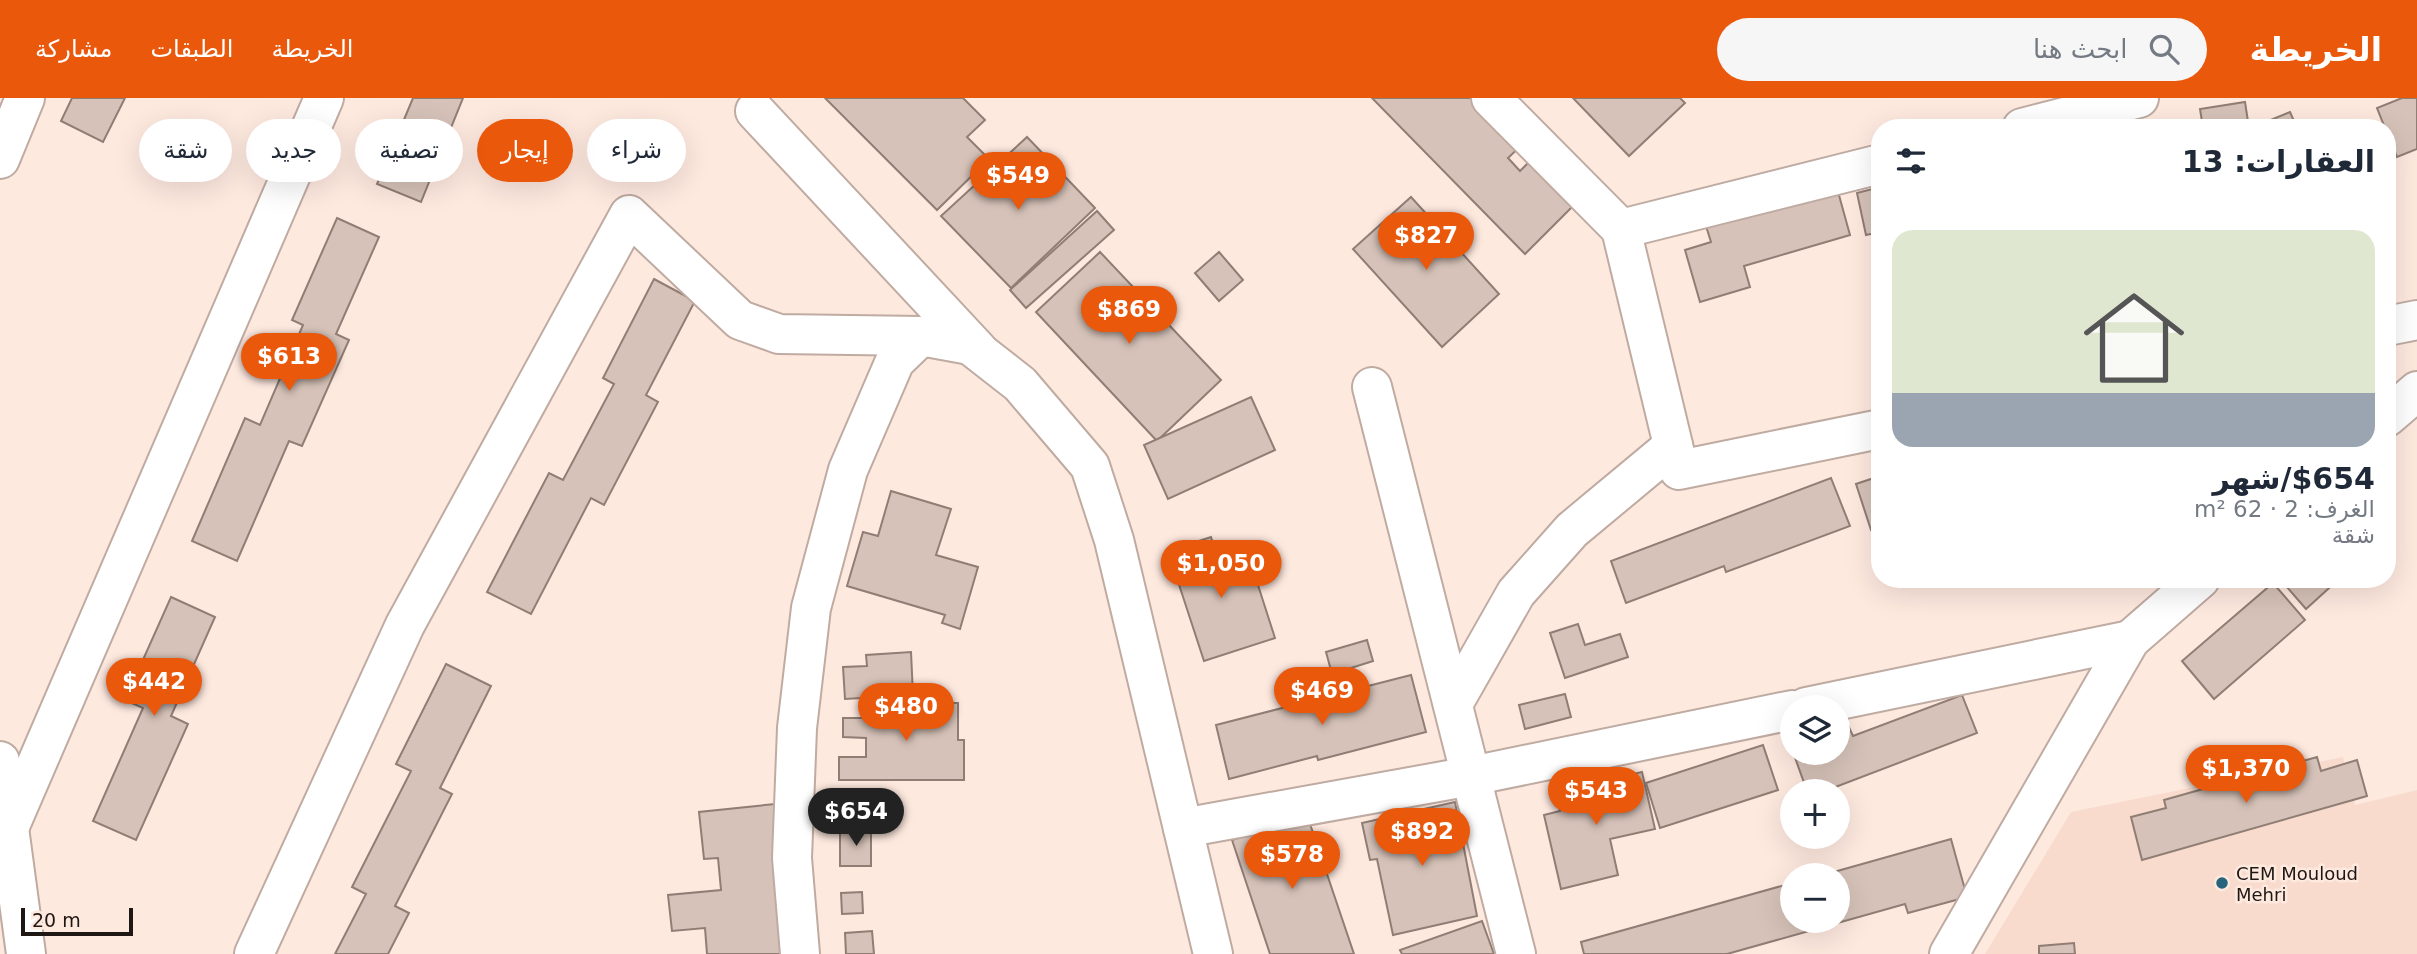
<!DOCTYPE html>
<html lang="ar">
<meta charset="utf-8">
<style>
body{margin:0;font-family:"DejaVu Sans","Noto Sans Arabic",sans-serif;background:#f6f6f7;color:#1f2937;direction:rtl;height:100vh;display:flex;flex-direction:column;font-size:26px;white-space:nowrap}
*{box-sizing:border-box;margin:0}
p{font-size:23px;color:#747a83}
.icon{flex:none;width:38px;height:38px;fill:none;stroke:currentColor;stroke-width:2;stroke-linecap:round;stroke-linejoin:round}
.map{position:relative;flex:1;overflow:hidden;direction:ltr}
.sheet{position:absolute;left:1871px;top:21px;width:525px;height:469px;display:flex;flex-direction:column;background:#fff;border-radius:28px;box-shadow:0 7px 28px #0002;direction:rtl}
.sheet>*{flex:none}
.top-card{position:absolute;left:21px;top:21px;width:665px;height:63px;direction:rtl;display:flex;gap:14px}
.controls{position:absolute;left:1780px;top:597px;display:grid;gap:14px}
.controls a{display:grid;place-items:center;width:70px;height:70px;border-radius:50%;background:#fff;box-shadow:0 7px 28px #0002;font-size:35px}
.scale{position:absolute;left:21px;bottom:18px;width:112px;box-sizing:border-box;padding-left:7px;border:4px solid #1f1714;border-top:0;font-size:19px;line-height:24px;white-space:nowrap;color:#1f1714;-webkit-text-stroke:5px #fee9df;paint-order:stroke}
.price{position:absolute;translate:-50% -60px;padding:0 16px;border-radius:24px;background:#ea580c;color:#fff;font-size:23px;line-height:46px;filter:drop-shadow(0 2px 4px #0008)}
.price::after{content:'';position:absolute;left:50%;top:42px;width:21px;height:16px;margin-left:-10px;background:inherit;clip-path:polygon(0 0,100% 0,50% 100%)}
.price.selected{background:#222;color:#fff}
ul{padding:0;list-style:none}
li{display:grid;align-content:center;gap:14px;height:371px;padding:0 21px}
li span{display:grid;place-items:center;height:217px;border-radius:21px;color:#555}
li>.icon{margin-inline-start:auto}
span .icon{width:126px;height:126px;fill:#fffc;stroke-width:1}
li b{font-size:30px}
h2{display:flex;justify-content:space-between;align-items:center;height:84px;padding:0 21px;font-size:30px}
.chip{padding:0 24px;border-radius:32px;background:#fff;box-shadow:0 7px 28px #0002;font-size:24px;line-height:63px}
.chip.selected{background:#ea580c;color:#fff}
header{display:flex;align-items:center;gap:42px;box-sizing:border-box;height:98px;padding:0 35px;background:#ea580c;color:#fff}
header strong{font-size:33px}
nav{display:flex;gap:38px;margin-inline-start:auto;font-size:24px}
.search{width:490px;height:63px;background:#f6f6f7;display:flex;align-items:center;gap:18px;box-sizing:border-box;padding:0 24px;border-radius:38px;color:#747a83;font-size:26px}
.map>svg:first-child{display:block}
.built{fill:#f8dbcd}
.building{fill:#d6c2b8;stroke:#907d74;stroke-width:2}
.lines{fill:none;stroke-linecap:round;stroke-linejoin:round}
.minor-casing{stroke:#bfaba1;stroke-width:42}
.major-casing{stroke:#bfaba1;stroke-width:42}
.minor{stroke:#fff;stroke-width:38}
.major{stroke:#fff;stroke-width:38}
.poi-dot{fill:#28647c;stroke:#fee9df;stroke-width:2.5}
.labels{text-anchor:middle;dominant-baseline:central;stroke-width:5;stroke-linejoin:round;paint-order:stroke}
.poi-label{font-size:18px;fill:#1f1714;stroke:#fee9df;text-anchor:start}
</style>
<header>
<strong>الخريطة</strong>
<div class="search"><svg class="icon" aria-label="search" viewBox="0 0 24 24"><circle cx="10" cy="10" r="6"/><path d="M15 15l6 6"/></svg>ابحث هنا</div>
<nav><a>الخريطة</a><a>الطبقات</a><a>مشاركة</a></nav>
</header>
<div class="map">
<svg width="2417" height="856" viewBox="0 0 2417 856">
<rect width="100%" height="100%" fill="#fee9df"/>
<path class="built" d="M2343,659L2355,707L2417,692V856H1985L2071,714Z"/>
<g class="building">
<path d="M72,0H125L103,44L61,23Z"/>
<path d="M413,0H463L421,104L377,86Z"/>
<path d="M825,0H963L985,22L967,39L989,61L937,112Z"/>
<path d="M1372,0H1488L1528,41L1508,60L1520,73L1538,55L1582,99L1525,156Z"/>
<path d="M1573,0H1680L1685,5L1629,58Z"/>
<path d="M2402,0H2417V51L2397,59L2387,36V30H2385L2377,10Z"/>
<path d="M2245,4L2249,30H2203L2200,11Z"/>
<path d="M2290,14L2297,30H2271L2268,23Z"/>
<path d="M1027,39L1095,110L1011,190L941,118Z"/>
<path d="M1880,89V134L1866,137L1857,95Z"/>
<path d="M1837,90L1850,137L1744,168L1750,189L1700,204L1685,152L1711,144L1706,128Z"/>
<path d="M1411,99L1499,196L1442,249L1353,151Z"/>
<path d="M1097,113L1114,132L1026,210L1010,192Z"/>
<path d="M337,120L379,139L336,236L349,242L302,348L289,343L237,463L192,443L245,320L260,327L303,227L292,222Z"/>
<path d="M1100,154L1221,282L1157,343L1036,214Z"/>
<path d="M1219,154L1243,182L1219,203L1195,175Z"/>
<path d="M654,181L695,203L646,297L658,304L604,407L591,400L531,516L487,494L549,375L563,382L614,286L603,280Z"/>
<path d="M1251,299L1275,352L1168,401L1144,347Z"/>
<path d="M1880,378V429L1871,432L1856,386Z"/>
<path d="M1831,380L1850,428L1726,474L1724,468L1626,505L1611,463Z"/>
<path d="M891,393L951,411L936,457L978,469L960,531L942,525L945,517L847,488L863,434L878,438Z"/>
<path d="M1211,439L1219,466L1248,456L1275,540L1204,563L1168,453Z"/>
<path d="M2280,481H2339L2306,511Z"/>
<path d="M2273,485L2305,522L2214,601L2182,563Z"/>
<path d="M171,499L215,519L171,618L188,626L136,742L93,723L143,610L125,602Z"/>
<path d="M1578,526L1585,547L1620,536L1628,559L1565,580L1550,535Z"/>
<path d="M1367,542L1373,563L1332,576L1326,554Z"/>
<path d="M911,554L913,597L845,601L843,569L867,568L866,557Z"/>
<path d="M446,566L491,588L440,690L452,696L395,808L409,815L388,856H335L366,796L352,789L411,673L396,666Z"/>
<path d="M1411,577L1426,634L1318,662L1317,658L1229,681L1216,627Z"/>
<path d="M1565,596L1571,619L1525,631L1519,607Z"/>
<path d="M1962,597L1977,635L1825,693H1807L1793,654H1838V631L1848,627L1853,638Z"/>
<path d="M869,605H958V642H964V682H839V659H866V640L843,639V620H868Z"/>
<path d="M1763,647L1778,692L1660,730L1646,685Z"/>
<path d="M2317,659L2321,673L2357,662L2367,698L2142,762L2131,719L2166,710L2164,702Z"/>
<path d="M1642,674L1655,731L1610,741L1618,777L1561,791L1544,717L1560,713L1556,694Z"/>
<path d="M1455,704L1477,818L1393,837L1377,761L1370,762L1362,725Z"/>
<path d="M775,706L790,856H707L705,830L672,833L668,797L721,792L718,760L704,761L699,714Z"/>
<path d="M1307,717L1354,856H1270L1232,742Z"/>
<rect x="840" y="731" width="31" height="37"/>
<path d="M1951,741L1967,799L1908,815L1905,806L1727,856H1584L1581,844L1792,785V822H1838V777H1823Z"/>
<path d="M862,794L863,815L842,816L841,795Z"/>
<path d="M1482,823L1494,856H1402L1400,852Z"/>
<path d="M872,833L874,856H846L845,835Z"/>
<path d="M2074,845L2075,856H2039V848Z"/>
</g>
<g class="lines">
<g class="minor-casing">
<g id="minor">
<path d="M1491,0L1621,131"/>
<path d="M755,13L978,252"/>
<path d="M2022,30L2139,0"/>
<path d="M0,61L25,0"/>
<path d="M1880,66L1621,131L1679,372L1880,331"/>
<path d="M2387,228L2417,222"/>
<path d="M1372,289L1516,856"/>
<path d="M2387,319L2417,293"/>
<path d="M1453,606L1516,495L1572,432L1673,348"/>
<path d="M1806,609L2130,542"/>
<path d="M9,730L324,0"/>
<path d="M1183,730L1471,678L1792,612"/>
<path d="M254,856L405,527L629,117L740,222L779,236L921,238"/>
<path d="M800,856L792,760L797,630L811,510L848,372L895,263L921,238L970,247L1020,286L1090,368L1114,442L1213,856"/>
<path d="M1949,856L2130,542L2200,481"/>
</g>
</g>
<g class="major-casing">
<path id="major" d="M0,663L26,856"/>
</g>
<use href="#minor" class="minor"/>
<use href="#major" class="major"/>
</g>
<circle class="poi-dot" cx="2222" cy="785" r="7"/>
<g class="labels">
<g class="poi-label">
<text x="2236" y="775">CEM Mouloud<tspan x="2236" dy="21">Mehri</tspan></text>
</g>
</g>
</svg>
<div class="controls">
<a><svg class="icon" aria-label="layers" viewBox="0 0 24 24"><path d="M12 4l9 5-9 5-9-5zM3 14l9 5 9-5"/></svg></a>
<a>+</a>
<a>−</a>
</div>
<div class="scale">20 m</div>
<b class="price" style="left:1018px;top:114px">$549</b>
<b class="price" style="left:1426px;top:174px">$827</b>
<b class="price" style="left:1129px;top:248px">$869</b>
<b class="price" style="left:289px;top:295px">$613</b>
<b class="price" style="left:1221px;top:502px">$1,050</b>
<b class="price" style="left:154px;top:620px">$442</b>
<b class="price" style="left:1322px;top:629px">$469</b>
<b class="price" style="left:906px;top:645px">$480</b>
<b class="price" style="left:2246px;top:707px">$1,370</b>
<b class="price" style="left:1596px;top:729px">$543</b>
<b class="price selected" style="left:856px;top:750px">$654</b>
<b class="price" style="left:1422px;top:770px">$892</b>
<b class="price" style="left:1292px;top:793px">$578</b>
<div class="top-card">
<a class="chip">شراء</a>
<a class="chip selected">إيجار</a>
<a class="chip">تصفية</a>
<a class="chip">جديد</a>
<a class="chip">شقة</a>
</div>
<section class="sheet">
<h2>العقارات: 13<svg class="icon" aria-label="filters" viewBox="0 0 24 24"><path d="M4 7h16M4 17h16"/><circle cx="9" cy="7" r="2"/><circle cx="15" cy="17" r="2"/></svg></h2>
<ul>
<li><span style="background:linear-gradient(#dfe7d0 75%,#9aa5b1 0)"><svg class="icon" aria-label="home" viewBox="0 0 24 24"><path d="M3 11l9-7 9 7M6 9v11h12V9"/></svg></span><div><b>$654/شهر</b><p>الغرف: 2 · 62 m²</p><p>شقة</p></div></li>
</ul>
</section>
</div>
